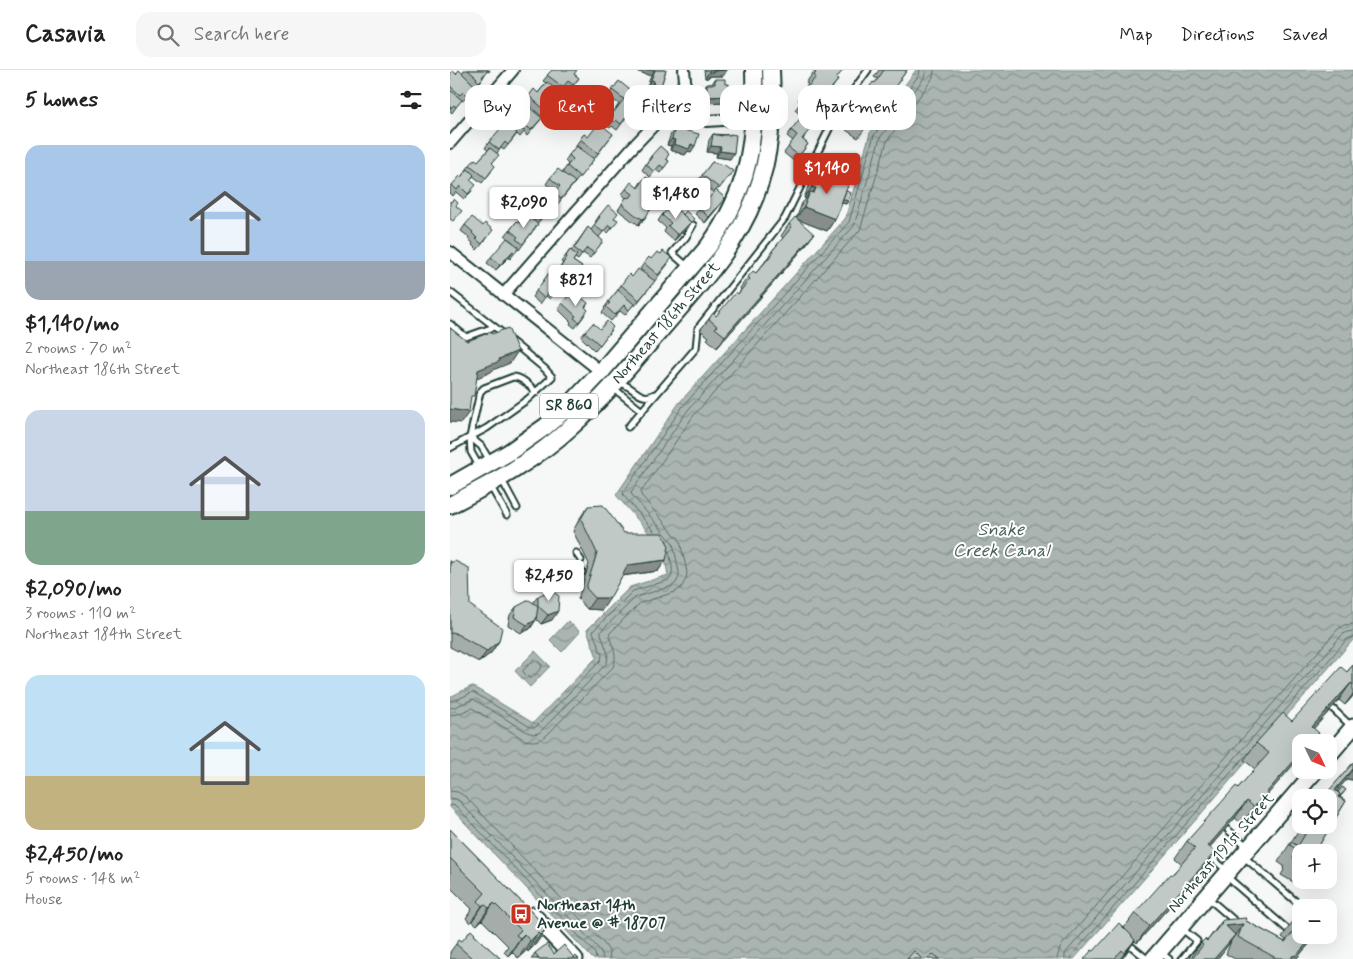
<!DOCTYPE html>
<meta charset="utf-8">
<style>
body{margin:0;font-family:Mynerve,sans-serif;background:#f6f6f6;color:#222;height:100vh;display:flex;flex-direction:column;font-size:19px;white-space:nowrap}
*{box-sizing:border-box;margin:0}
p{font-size:16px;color:#767676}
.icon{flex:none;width:28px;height:28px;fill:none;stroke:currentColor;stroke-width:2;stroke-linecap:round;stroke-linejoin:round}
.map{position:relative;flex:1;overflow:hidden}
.panel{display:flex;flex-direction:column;background:#fff;width:450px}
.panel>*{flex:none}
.hud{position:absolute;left:15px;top:15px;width:475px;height:45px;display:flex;gap:10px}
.needle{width:32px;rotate:133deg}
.fabs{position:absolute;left:842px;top:664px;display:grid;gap:10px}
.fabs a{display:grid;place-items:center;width:45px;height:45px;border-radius:10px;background:#fff;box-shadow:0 5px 20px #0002;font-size:25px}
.price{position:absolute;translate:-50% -42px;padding:0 11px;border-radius:5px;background:#fff;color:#222;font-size:16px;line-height:32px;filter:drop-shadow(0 1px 2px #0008)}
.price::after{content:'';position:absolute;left:50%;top:30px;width:15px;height:11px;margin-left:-8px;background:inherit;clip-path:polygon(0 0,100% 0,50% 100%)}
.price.on{background:#c8321e;color:#fff}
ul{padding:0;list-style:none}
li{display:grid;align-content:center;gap:10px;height:265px;padding:0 25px}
li span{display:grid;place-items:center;height:155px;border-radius:15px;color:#555}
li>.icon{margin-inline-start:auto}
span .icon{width:90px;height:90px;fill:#fffc;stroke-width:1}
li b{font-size:21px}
h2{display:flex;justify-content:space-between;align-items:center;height:60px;padding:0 25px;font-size:21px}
.chip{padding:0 18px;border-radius:15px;background:#fff;box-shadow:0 5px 20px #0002;font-size:18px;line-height:45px}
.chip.on{background:#c8321e;color:#fff}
header{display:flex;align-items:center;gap:30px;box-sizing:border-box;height:70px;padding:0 25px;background:#fff;border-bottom:1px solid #e0e0e0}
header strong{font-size:24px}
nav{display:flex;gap:28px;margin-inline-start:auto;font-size:18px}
.search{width:350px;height:45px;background:#f6f6f6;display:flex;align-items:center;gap:12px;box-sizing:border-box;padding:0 18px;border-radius:15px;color:#767676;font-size:19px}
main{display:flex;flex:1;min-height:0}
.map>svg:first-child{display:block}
.water{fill:url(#water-waves);stroke:#72857f}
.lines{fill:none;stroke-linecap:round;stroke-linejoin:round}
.shore{stroke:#576d66;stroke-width:1}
.lane-casing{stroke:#1f3d34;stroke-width:9}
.street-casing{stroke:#1f3d34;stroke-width:14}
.secondary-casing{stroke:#1f3d34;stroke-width:19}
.primary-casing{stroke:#1f3d34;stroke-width:20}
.lane{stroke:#fff;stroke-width:5}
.street{stroke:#fff;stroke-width:10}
.secondary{stroke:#fff;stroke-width:15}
.primary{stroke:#fff;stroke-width:16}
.wall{fill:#a5adaa;stroke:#1f3d34}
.shaded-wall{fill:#868d8b;stroke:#1f3d34}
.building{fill:#c0c9c6;stroke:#1f3d34}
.labels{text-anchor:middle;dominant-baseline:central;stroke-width:4;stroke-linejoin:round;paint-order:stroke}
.shield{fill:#fff;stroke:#627771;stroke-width:1}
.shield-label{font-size:15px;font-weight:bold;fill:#1f3d34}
.street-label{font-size:16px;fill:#1f3d34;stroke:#fff}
.poi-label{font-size:16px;font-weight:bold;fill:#1f3d34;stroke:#fff;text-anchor:start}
.water-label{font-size:18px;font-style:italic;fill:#49615a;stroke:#fff}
</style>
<header>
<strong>Casavia</strong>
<div class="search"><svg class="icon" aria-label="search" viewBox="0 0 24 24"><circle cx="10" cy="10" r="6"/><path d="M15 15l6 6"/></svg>Search here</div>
<nav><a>Map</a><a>Directions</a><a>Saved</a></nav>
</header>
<main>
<section class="panel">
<h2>5 homes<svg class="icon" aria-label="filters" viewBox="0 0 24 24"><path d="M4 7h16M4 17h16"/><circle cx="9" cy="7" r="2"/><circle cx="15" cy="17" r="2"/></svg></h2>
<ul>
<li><span style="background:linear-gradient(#a9c7e8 75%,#9aa5b1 0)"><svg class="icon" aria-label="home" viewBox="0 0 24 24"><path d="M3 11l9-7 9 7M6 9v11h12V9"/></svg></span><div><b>$1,140/mo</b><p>2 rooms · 70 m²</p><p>Northeast 186th Street</p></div></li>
<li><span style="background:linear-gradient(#c9d6e8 65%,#7fa58c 0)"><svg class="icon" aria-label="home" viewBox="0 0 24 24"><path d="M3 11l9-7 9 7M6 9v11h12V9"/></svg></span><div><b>$2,090/mo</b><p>3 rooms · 110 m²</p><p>Northeast 184th Street</p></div></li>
<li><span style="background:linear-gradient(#bfe0f5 65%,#c2b280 0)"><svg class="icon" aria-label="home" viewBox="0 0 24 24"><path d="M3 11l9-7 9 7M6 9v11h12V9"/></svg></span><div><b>$2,450/mo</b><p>5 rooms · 148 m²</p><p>House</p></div></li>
</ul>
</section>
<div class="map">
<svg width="903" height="889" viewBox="0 0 903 889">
<defs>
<pattern id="water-waves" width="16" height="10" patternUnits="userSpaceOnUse" patternTransform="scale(1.25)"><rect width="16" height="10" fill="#aab5b1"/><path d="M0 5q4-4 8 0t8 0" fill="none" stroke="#8a9491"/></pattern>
</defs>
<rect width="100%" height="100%" fill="#f6f7f7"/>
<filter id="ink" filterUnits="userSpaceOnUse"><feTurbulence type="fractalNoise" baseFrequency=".02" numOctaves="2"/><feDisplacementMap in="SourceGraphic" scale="10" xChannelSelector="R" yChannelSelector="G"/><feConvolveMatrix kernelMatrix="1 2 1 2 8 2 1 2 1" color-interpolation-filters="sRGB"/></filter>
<g filter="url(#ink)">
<g class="water">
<path d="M466,0H903V570L624,889H143L0,737V627L22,616L83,653L147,587L137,560L180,517L218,505L213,479L166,425L229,333L395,149L420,63Z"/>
<path d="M118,551L130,562L112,582L100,570Z"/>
<path d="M85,581L100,596L80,617L65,601Z"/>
</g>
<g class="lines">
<g class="shore">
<path d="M204,461L174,426L173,423L233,336L399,152L424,65L469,5L470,0"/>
<path d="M85,589L91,594L92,597L82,608H79L74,603L73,601Z"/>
<path d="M0,631H4L23,622L80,657H86L151,590L152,585L143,562L144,560L183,521L219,510C226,504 220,490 219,481"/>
<path d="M0,638L5,637L23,629L77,662L83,664L89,663L157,593L158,584L151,564V561L186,527L222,516L226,513L229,507V502L223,473L182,425L181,422L238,340L404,156L430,68L474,8L476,0"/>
<path d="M834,642L897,569L903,567"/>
<path d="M0,645L8,644L22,638L75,670C84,672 91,671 97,665L163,597C168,586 163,577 159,566L160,563L190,533L225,522L231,518L236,509L237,502L230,471L191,425V422L244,345L410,160L437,71L480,12L483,7L484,0"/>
<path d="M0,721L8,722L16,727L155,875L159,881L160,889"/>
<path d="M0,728L6,729L10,732L149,879L152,884L153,889"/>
<path d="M0,735L6,736L145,883L146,889"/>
<path d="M607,889L609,881L612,875L887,560L894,555L903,554"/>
<path d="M615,889V884L618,880L892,565L897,562L903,561"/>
<path d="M621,889L623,884L795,686"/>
</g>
<g class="lane-casing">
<g id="lane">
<path d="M238,197L222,183L236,167L243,155"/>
<path d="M0,222L55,265"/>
<path d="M0,254L16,267L44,257"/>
<path d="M169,313C184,315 189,333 205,324"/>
<path d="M166,317L167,321L192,341"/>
<path d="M178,357L246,278L248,258L335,148L388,41L418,0"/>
<path d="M20,367L31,376L40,391"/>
<path d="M0,378L37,358L78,329L102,307L95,299L61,271"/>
<path d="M29,396L21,382L20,367L30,322L34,318L63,307C72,307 80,316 86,322"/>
<path d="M52,410L67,438"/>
<path d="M41,417L57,445"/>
<path d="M126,483L131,490"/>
<path d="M111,505L125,506L132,502"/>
<path d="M883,639L902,657"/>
<path d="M862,664L871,672"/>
<path d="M778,760L797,776"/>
<path d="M758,784L776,800"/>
<path d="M793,786L850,835"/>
<path d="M776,806L837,859"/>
<path d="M757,827L787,853"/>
<path d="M731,858L747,871L732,889"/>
<path d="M676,872L697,889"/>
<path d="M710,882L719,889"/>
</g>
</g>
<g class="street-casing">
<g id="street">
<path d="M234,0L235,10L224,34L239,46L257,51L303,48"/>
<path d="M0,73L63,0"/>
<path d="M0,182L154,304"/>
<path d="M53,225L180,80L224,34"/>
</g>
</g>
<g class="secondary-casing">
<g id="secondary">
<path d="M879,685L903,657"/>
<path d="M83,845L125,889"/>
<path d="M703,889L866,700"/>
</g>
</g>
<g class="primary-casing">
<g id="primary">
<path d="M0,416L58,383L95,357L116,339L151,302L258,177C300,119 306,70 304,0"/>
<path d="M0,435C43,413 85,390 121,357C158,324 189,285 221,248C254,210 287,174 305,127C321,86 323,43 321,0"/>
</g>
</g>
<use href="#lane" class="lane"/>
<use href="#street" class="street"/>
<use href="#secondary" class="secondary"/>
<use href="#primary" class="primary"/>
</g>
<g class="wall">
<path d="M14,0H40L39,2L37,1L29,14L25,18L24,17L13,31L11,30L2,43L0,41V4L12,3Z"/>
<path d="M102,0L124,4L129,8L119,21L114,17L105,29L91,46L75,32L79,26L88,23L96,13L93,11Z"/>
<path d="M183,0H216L210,19L206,25L199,19L200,17L197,16L201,6Z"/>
<path d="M254,0H277L273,6H259L258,8H255Z"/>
<path d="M365,0L388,10L379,22L362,42L360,40L358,43L362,50L353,70L358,74L345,92L334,83L343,71L337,66L352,46L345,40L351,32L348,30L357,18L356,17L358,14L356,13Z"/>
<path d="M429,0H457L408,68L396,60L398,58L389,52L401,34L405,37L425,13L428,9L424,7Z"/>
<path d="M265,9L275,14L276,32L253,33V20L257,14H262Z"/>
<path d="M169,11L177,35L178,45L167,60L162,56L160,58L155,54L169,34L158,26Z"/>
<path d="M27,18L33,24L26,32L20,27Z"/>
<path d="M117,31L111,38L108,34L110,32Z"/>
<path d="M69,37L92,48L77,66L74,62L70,67L67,64L54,80L51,78L47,83L42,94L41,102L32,113L23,106L20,110L22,121L14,129L6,122L3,126L0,123V118L2,115L11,107L20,95L28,91L38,80L35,78L39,72L60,57L69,46L65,43Z"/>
<path d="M225,58L241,82L238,81L235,85L220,80L221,76L217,75L221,64Z"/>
<path d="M134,64L138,67L163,64L144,89L126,75Z"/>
<path d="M263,64L279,65L280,64V89L266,87L267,83L257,82L259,70Z"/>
<path d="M119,85L144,89L107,135L104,132L87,154H88L69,180L68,179L60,189L59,187L46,200L37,193L41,187L64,173L55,166L67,151L70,153L75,146L71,143L75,138L74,137L86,121L92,126L100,128L105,121L96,114L100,108L113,102L118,94L115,91Z"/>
<path d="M201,86L216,89L219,91L210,103L206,100L200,107L192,100Z"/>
<path d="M262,92L283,101L269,119L268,118L266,121L275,128L255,153L245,144L249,139L264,123L248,111Z"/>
<path d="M368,101L396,121V134L392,133L385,149L377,161L347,149L356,175L267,278L257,269L259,267L250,260L259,249L266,246L288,224L291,220L290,218L298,207L306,203L314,193L322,181L333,168L331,166L339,154L346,149L352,133L356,129L354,128L360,112Z"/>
<path d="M191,112L211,127L200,140L191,153L188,155L185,152V153L168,140L176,128L172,124L176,119L188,117Z"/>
<path d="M212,145H233L244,149L237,158L224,171L214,162L216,158L208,151Z"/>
<path d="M149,146L165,148L164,156L158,163L154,161L149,167L153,171L140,188L133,183L128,190L125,188L123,191L132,197L123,210L118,207L111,219L106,225L104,224L100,229L96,226L90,234L82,227L99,203L104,207L113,193L111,192L120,180L121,181L138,157L141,160L146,153L145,152Z"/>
<path d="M15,155L39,166L27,180L22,175L23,173L18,169L19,167L11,161Z"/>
<path d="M201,189L218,194L185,236L184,234L175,245L170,241L161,251L152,243L155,239L154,238L167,221L171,215L182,207L199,206L190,199L194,193Z"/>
<path d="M129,232L138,233L135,238L134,246L125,258L120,254L121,252L108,239L112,233Z"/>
<path d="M150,259L159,263L145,281L131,267L135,262Z"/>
<path d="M138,436L174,463L216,490L208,501L172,506L152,540L137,539L128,529L139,494L123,461L130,448Z"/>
<path d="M0,490L20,535L49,571L41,583L29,592L0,577Z"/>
<path d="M88,526L102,550L91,554L86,549L80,559L71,563L58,555L60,545L66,537L83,533Z"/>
<path d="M903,595V626L895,635L889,630L864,658L792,754L785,748L760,777L753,799L687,873L685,871L672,889H634L674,858L685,843L732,794L725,788L737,771L788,718L805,699L794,690L806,673L842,651L897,602Z"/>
<path d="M903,693V708L902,710L897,709L886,721L888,722L892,717L896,720L890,727L896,731L865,782H851V805L845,813L831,805L834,800L833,799L834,796L828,792L852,755H879V728H873Z"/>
<path d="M0,759L97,858L85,875L78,882L77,880L68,888L62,882L58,886L54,882L58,876L32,850L27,855L22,851L20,853L16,848L22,839L0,817Z"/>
<path d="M846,847L860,873L846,889H785L776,884L781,871L767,889H740L751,873L757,871L771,852L796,851L835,872L836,870L832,867Z"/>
<path d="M24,865L51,889H0V882L6,874Z"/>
<path d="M85,883L104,884L129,889H81Z"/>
</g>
<g class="shaded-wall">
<path d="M183,0H205L201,6Z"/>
<path d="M277,0L273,6H259L258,8H255L259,2L262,1Z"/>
<path d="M201,10L204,11L200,17L197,16Z"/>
<path d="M280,26L276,32L253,33L257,27Z"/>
<path d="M222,69L225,70L221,76L217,75Z"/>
<path d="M224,74H241L245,76L241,82L238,81L235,85L220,80Z"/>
<path d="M261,76L271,77L267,83L257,82Z"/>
<path d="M270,81L284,83L280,89L266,87Z"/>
<path d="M362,117L366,118L358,130L360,122L356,129L354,128Z"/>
<path d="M275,128L271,134L255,153L259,147Z"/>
<path d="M392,129L398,131L396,134L390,132Z"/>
<path d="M354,137L385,149L377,161L346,149Z"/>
<path d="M195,148L191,153L188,155L192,149Z"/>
<path d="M244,149L237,158L224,171L228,165Z"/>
<path d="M364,164L356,175L267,278L275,266Z"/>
<path d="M63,181L59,187L46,200L50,195Z"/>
<path d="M68,281L60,293L43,300L41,302L20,311L28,300L49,289Z"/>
<path d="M0,339L19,342L11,353L0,352Z"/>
<path d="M216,490L208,501L170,506L178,495Z"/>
<path d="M145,528H160L152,540L137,539Z"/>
<path d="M108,541L102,550L91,554L98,545Z"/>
<path d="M86,550L80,559L71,563L77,555Z"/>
<path d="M49,571L41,583L29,592L37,581Z"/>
<path d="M901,613L889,630L850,674L862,657Z"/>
<path d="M903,624V626L895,635Z"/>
<path d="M851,683V686L792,754L804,737Z"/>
<path d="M903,699V708L902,710L897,709L879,730L885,720Z"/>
<path d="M797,731L785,748L746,793L758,776Z"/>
<path d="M765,782L753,799L687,873L699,856Z"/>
<path d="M44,833L32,850L27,855L39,838Z"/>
<path d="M34,834L22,851L20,853L32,836Z"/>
<path d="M793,854L773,882L767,889H764L776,856Z"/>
<path d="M97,858L85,875L78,882L90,865Z"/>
<path d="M88,863L77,880L68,888L80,871Z"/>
<path d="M74,864L62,882L58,886L70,868Z"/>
<path d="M864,865H866L860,873L846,889H840L842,886Z"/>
<path d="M685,870L673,887L672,889H670Z"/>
</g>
<g class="building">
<path d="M9,0L25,16L17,26L13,22L10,25L0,16V4L3,1L6,4Z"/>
<path d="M18,0H38L32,7L33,8L29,12L26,9L27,8Z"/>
<path d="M102,0H127L124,4L129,8L123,15L118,11L113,17L97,5Z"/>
<path d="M204,0H216L210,19L203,14L204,11L201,10L205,0Z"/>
<path d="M259,0H274L262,1L263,2H259Z"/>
<path d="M365,0H393L386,9L388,10L371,31L366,27L365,28L367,30L362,36L353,29L358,23L359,24L361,22L356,19L366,7L364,5L366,3L364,1Z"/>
<path d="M434,0H457L416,57L404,48L406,47L397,40L401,34L405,37L423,12L425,13Z"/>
<path d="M265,9H275V14H279L280,26L257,27V14H265Z"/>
<path d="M169,11L185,24L177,35L182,39L171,54L166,50L164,52L159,48L174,29L162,20Z"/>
<path d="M97,12L110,23L95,40L79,26L84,19L88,23Z"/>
<path d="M27,18L33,24L28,29L22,24Z"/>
<path d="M0,20L12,30L6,37L4,35L1,38L0,37Z"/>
<path d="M113,28L117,31L113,35L110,32Z"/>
<path d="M73,32L92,48L81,60L78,57L74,61L64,52L70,45L72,47L76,43L69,37Z"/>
<path d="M356,41L364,47L362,50L366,52L352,69L358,74L349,86L338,77L347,65L341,60Z"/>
<path d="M55,53L67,63L58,75L55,72L49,80L39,72Z"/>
<path d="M149,53L163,64L148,83L130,69L134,64L138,67Z"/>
<path d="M225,58L249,64L245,76L241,74L239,79L224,74L225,70L222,69Z"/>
<path d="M263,64L272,66V65H280V64L286,65L284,83L270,81L271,77L261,76Z"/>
<path d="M126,76L144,89L130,107L117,96L123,89L119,85Z"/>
<path d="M210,76L219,84L216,89L219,91L214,98L210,95L204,102L196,94L202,87L201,86Z"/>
<path d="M40,78L49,85L42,93L45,96L36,108L20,95L25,89L28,91Z"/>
<path d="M262,92L272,95L273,94L283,101L273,113H272L268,117L252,105Z"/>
<path d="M18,99L24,105L20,110L26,115L18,124L10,116L7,120L2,115L10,106L11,107Z"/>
<path d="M108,99L125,112L111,129L104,123L110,116L100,108Z"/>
<path d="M368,101L399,113L385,149L354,137L360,122L364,123L366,118L362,117Z"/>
<path d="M196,107L215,121L204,134L201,132L199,135L202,137L195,148L192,149L189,147V148L172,134L176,127L177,128L179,127L180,128L183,124L176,119L181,112L188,118L191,114V112Z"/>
<path d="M266,120L275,128L259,147L249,139Z"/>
<path d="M86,121L92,126L94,123L104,131L90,149L75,138L80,132L78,131Z"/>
<path d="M396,121L401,123L398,131L393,129Z"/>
<path d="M4,129L8,133L6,136L12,141L3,151L0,149V131L1,132Z"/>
<path d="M158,135L168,143L164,148L168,150L162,158L159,155L153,162L144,155L150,147L149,146Z"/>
<path d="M222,135L241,152L228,165L218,156L221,153L212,145Z"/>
<path d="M236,141L244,149L240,154L241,152L233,145Z"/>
<path d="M76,145L88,154L73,174L66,169L68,167L60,160L67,151L70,153Z"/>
<path d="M22,147L33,156L35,153L43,160L32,174L26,169L27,168L22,163L23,162L15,155Z"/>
<path d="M345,147L364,164L275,266L265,258L267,256L259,249L263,243L266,246L286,222L288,224L300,209L298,207L303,201L306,203L323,183L322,181L342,157L339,154Z"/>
<path d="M138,157L153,171L144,183L137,178L132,184L124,178Z"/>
<path d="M57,168L69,177L65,183L63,181L50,195L41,187Z"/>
<path d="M120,180L127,185L123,191L132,197L127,205L122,202L117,209L107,203L117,187L116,186Z"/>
<path d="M213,181L222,188L208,205L194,193L199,187L201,189L207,182L211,184Z"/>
<path d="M188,199L205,211L189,230L171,215L179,204L182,207Z"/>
<path d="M99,203L107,210L109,208L115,213L110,219L108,218L104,224L100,221L94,228L86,221Z"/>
<path d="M168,220L184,234L179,240L174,235L165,245L156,237L160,233L158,232Z"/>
<path d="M120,224L129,232L132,228L138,233L135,237L138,240L129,252L124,248L126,246L112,233Z"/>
<path d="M157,251L163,257L150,275L135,262L143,253L150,259Z"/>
<path d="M0,258L17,271L41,262L42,264L58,258L68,281L49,289L50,291L28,300L24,326H21L19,342L0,339Z"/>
<path d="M153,435L174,463H212L219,476L216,490L178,495L160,528H145L136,518L147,483L131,449L138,436Z"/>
<path d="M5,491L19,498L20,535L52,558L49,571L37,581L3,562L0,564V493Z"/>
<path d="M101,520L109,526L108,541L98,545L88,536V526Z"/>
<path d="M79,530L88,536L86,550L77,555L64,547L66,537Z"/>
<path d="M903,595V615L901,613L862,657L869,663L860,672H851V683L804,737L797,731L758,776L765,782L699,856L685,843L720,804L722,805L745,778L737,771L786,716L788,718L819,683L806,673L833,643L842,651L891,597L897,602Z"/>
<path d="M903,693V699L885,720L890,724L888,727L896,731L865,782H851V793L843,788L846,783L844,782L846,779L840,775L841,772L848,776L857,761L851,758L852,755H879V728H876L877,726L875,725Z"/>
<path d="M892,717L896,720L889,727H888L890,724L888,722Z"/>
<path d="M0,759L97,858L90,865L88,863L80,871L74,864L70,868L66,865L71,860L44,833L39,838L34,834L32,836L28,831L35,823L0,788Z"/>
<path d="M846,847L851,849V865H864L847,885L842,886V889H833V888H826L788,867L793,854L776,856L785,865L764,889H742L753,875L751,873L755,869L757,871L772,853L771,852L773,850L796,848L797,849L796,851L835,872L850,854L844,850Z"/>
<path d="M669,853L682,866V867L685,870L674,883L672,880L664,889H634L642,880L644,881Z"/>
<path d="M21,860L25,864L24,865L51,889H23L6,874L9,869L12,871Z"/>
<path d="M97,874L104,884L114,875L124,888L126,886L129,889H87L89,888L85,883Z"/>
<path d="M464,881L472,889H457Z"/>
<path d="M483,884L490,889H478Z"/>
</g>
</g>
<defs>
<g id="bus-square" transform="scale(1.125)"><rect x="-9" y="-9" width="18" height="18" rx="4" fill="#c8321e" stroke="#fff"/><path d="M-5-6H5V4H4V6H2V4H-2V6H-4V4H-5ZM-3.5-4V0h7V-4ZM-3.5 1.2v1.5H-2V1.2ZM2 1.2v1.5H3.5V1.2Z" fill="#fff"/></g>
</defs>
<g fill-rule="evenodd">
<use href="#bus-square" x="71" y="844"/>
</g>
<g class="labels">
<rect class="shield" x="90" y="323.5" width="58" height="25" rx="4"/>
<g class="shield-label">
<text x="119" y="336">SR 860</text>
</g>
<g class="street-label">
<text transform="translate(216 253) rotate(-49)">Northeast 186th Street</text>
<text transform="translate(771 783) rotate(-49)">Northeast 191st Street</text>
</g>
<g class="poi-label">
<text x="87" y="835">Northeast 14th<tspan x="87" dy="18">Avenue @ # 18707</tspan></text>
</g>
<g class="water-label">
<text x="551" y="460">Snake<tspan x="551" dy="21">Creek Canal</tspan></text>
</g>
</g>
</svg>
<div class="fabs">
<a><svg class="needle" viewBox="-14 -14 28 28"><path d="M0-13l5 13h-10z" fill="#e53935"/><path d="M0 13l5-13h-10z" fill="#767676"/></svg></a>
<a><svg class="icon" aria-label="locate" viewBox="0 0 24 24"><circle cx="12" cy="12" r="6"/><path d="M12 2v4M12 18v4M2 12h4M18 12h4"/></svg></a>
<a>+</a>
<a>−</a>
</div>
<b class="price on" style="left:377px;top:125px">$1,140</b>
<b class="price" style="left:226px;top:150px">$1,480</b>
<b class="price" style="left:74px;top:159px">$2,090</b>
<b class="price" style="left:126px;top:237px">$821</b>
<b class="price" style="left:99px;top:532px">$2,450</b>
<div class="hud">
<a class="chip">Buy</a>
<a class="chip on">Rent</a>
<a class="chip">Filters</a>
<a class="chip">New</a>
<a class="chip">Apartment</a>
</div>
</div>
</main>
